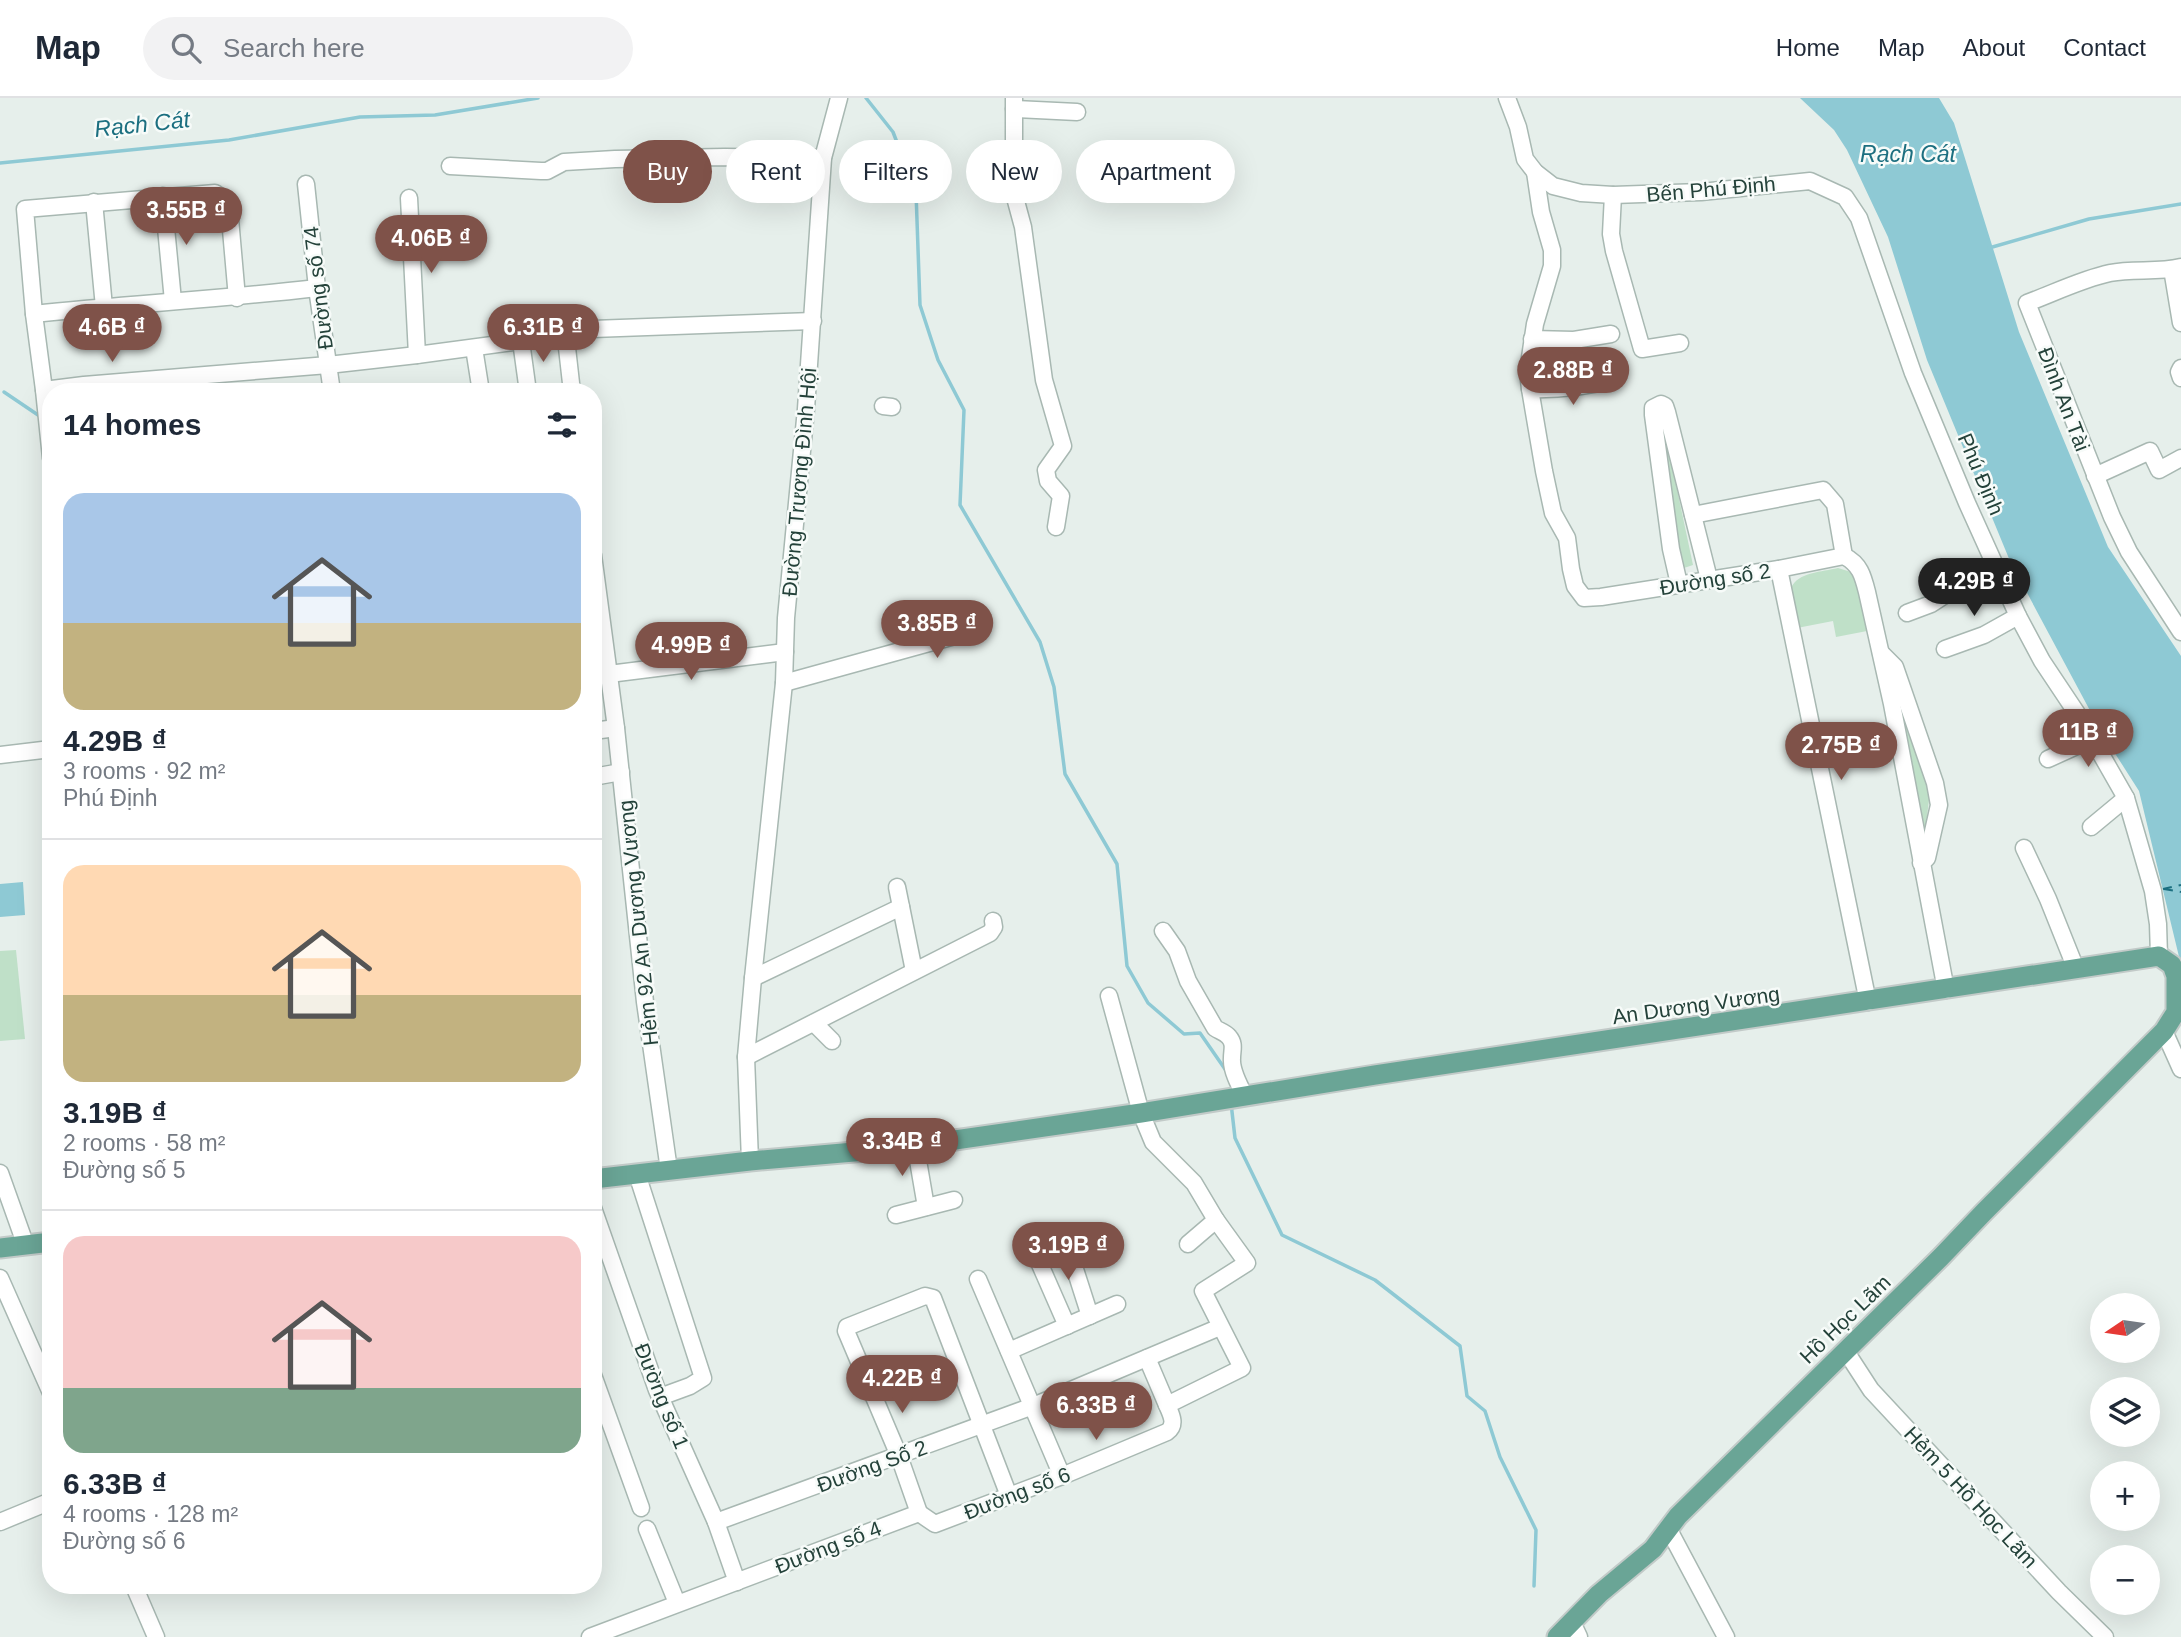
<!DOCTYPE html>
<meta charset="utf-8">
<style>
body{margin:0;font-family:Helvetica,sans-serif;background:#f2f2f3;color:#1f2937;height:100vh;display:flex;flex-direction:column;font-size:26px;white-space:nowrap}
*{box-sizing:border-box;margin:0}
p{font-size:23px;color:#747a83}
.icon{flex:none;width:38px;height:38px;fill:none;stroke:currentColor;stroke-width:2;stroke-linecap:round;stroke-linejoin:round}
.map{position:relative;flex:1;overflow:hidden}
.drawer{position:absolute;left:42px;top:285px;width:560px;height:1211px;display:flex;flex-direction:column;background:#fff;border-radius:28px;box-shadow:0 7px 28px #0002}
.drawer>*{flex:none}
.banner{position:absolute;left:623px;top:42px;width:665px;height:63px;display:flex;gap:14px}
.needle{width:46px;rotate:257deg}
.tools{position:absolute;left:2090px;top:1195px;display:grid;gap:14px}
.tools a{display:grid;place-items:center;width:70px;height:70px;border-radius:50%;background:#fff;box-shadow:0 7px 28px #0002;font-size:35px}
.price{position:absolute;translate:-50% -60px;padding:0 16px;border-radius:24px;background:#7f5249;color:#fff;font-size:23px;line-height:46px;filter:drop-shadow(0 2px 4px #0008)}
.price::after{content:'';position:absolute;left:50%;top:42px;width:21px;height:16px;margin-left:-10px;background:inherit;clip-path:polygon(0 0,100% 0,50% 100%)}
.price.active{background:#222;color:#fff}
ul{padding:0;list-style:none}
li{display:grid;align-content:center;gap:14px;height:371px;padding:0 21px}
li+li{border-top:2px solid #e0e1e3}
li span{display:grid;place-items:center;height:217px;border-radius:21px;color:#555}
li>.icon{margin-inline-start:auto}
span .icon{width:126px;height:126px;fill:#fffc;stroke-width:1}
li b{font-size:30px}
h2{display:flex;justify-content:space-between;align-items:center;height:84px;padding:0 21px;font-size:30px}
.pill{padding:0 24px;border-radius:32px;background:#fff;box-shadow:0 7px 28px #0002;font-size:24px;line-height:63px}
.pill.active{background:#7f5249;color:#fff}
header{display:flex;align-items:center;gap:42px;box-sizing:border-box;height:98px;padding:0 35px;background:#fff;border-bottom:2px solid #e0e1e3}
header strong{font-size:33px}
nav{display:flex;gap:38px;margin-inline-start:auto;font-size:24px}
.search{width:490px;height:63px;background:#f2f2f3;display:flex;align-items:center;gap:18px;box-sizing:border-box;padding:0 24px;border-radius:38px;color:#747a83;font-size:26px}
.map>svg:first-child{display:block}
.green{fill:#bfe0c8}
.water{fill:#8ec9d4}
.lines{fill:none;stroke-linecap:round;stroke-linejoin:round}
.stream{stroke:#8ec9d4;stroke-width:3.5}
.ferry{stroke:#1c6f80;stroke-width:2;stroke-dasharray:9 7;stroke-linecap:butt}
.minor-casing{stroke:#a8b8b2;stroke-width:19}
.major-casing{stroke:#c2cac8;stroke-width:23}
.minor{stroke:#fff;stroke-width:16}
.major{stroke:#6aa596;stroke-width:19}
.labels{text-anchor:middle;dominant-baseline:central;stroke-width:5;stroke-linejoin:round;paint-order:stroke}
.street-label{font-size:21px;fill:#24423a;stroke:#f7fbf9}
.water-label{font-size:23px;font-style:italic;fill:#1c6f80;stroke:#f7fbf9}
</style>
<header>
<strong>Map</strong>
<div class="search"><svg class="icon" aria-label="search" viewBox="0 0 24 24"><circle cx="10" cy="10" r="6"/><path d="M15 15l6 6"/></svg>Search here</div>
<nav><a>Home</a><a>Map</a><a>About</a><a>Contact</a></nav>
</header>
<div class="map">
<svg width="2181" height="1539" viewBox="0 0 2181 1539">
<rect width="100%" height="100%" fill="#e6efeb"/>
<g class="green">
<path d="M1656,317L1662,320L1693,467L1684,470L1680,468Z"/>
<path d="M1838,470L1851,474L1855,482L1867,533L1836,539L1833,523L1797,530L1791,490C1798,474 1822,474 1838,470Z"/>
<path d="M1899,601L1930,694L1924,742Z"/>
<path d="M16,852L25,941L0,943V853Z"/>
</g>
<g class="water">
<path d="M1800,0H1939L1954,25L2019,234L2108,449L2181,558V867L2139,693L2102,635L2010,463L1927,262L1888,139L1847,52L1834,32Z"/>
<path d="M23,784L25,817L0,819V786Z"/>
</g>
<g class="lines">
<g class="stream">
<path d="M866,0L893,34L916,94L920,207L938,262L964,312L960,407L1040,544L1054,589L1065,676L1117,766L1127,868L1148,905L1184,936L1200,935L1227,974"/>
<path d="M0,65L229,42L360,19L435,17L538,0"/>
<path d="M1989,150L2089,121L2181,106"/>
<path d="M4,294L41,319"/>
<path d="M1231,1005L1235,1040L1282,1137L1375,1182L1460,1248L1467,1298L1485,1313L1500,1359L1536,1432L1534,1488"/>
</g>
<g class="ferry">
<path d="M2163,791L2181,787"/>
<path d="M2164,791L2181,794"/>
</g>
<g class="minor-casing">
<g id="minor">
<path d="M1014,0V43L1010,81L1023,129L1044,282L1063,348L1046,372L1048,383L1061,398L1056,429"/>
<path d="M1507,0L1518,29L1525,61L1535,74L1553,88L1581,95L1613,97L1701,94L1810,83L1845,99L1859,120L1913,275L1967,405L2018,518L2042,563L2082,623L2126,700L2153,793L2158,826L2159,858"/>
<path d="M1014,11L1077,14"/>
<path d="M450,68L541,73H547L564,64L615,61L725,59L823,60"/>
<path d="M1535,74L1541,114L1552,152V168L1535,226L1528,273L1530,291L1544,373L1553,415L1567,440L1571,471L1575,488L1584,500L1601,499L1779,471L1844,458C1860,466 1863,478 1867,494L1892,606L1946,892"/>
<path d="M306,86L317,190L332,294"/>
<path d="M1613,97L1611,136L1614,153L1642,251L1680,245"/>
<path d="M163,98L173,203"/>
<path d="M409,100L417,257"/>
<path d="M94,104L104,209"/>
<path d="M2181,169C2158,175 2133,170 2110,175C2082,181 2054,195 2027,205L2112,419L2129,454L2181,534"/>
<path d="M2172,171L2181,225"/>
<path d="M237,200L229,109L226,103L215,95L25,111L34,216L44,292L84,287L328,267L417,257L521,243L565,232L813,223"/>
<path d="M34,216C129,206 223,201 317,190"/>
<path d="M565,232L572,294"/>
<path d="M1532,241L1574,242L1611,236"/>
<path d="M521,243L528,294"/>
<path d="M474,250L481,294"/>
<path d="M2181,270L2179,274L2181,280"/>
<path d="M1530,291C1558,292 1584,289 1612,282"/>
<path d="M44,292L51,360"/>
<path d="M883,308L892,309"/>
<path d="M2095,378L2150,353L2159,372L2181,360"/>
<path d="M1693,417L1823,392L1835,406L1844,458"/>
<path d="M593,457L616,630L645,904L669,1072"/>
<path d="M1779,471L1868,904"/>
<path d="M1679,486L1671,451L1653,317V310L1661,306L1665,308L1667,314L1709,481"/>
<path d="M1907,515L1931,506L1951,493L2000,474"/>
<path d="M1945,551L1984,537L2018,518"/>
<path d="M1881,555L1895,569L1935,685L1939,707L1927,760L1921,765"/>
<path d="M593,578L785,554"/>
<path d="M784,585L958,537"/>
<path d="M593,633L616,630"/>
<path d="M0,657L51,651"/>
<path d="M2048,661L2092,641"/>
<path d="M593,679L621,674"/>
<path d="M2091,729L2126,700"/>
<path d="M2024,750L2048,801L2076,871"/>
<path d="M897,789L914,873"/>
<path d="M1163,833L1177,853L1188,883L1215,930C1219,933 1225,934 1229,939C1235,946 1232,952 1232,960C1231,972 1239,987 1245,998"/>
<path d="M753,880L901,809"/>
<path d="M814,925L832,943"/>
<path d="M2164,933L2181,971"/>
<path d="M746,959L990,835L994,829L993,823"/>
<path d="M915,1045L926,1109"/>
<path d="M750,1063L746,959L753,880L784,585L786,520L806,311L823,60L839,0"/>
<path d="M0,1075L26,1148"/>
<path d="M637,1076L703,1280L690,1288L660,1299"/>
<path d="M593,1110L657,1292L716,1424L737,1484"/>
<path d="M896,1117L954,1102"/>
<path d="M1065,1140L1090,1218"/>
<path d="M1188,1146L1216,1122"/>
<path d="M1035,1155L1067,1228"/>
<path d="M0,1180L51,1295"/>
<path d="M978,1181L1062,1378"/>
<path d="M1845,1252L1871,1292L2059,1494L2105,1539"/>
<path d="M1009,1253L1117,1206"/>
<path d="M1147,1260L1167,1307"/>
<path d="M593,1277L641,1410"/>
<path d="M919,1415L935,1426L1062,1378L1167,1334C1177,1327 1171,1316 1167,1307L1242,1270L1203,1193L1247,1165L1216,1122L1194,1085L1153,1044L1141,1015L1109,898"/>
<path d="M919,1415L899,1358L846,1233L847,1229L925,1198L933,1200L1009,1398"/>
<path d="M0,1424L51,1403"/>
<path d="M716,1424L1033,1308L1220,1229"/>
<path d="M647,1431L677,1505"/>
<path d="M1669,1432L1726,1539"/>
<path d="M134,1488L156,1539"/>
<path d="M1572,1524L1579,1539"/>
<path d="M590,1539L919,1415"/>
</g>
</g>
<g class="major-casing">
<g id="major">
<path d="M593,1081L750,1063L877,1052L915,1045L948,1043L1141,1015L1375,977L2159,858L2172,867L2176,878V914L2164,933L1984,1114L1941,1159L1678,1418L1653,1451L1599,1496L1557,1539"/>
<path d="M0,1150L51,1144"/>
</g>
</g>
<use href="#minor" class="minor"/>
<use href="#major" class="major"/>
</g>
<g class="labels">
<g class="street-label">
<text transform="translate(1711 91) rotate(-5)">Bến Phú Định</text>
<text transform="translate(318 190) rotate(-97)">Đường số 74</text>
<text transform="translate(2064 301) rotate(69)">Đình An Tài</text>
<text transform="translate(1981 376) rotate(67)">Phú Định</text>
<text transform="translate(799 384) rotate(-85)">Đường Trương Đình Hội</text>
<text transform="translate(1715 481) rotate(-9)">Đường số 2</text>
<text transform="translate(638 825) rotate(-96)">Hẻm 92 An Dương Vương</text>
<text transform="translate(1696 907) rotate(-8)">An Dương Vương</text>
<text transform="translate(1845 1221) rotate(-44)">Hồ Học Lãm</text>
<text transform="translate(662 1298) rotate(68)">Đường số 1</text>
<text transform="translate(872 1368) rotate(-20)">Đường Số 2</text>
<text transform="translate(1017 1395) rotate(-21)">Đường số 6</text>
<text transform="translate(1971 1399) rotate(47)">Hẻm 5 Hồ Học Lãm</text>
<text transform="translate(828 1449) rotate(-21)">Đường số 4</text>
</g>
<g class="water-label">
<text transform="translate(142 26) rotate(-6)">Rạch Cát</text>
<text x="1908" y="56">Rạch Cát</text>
</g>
</g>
</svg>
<div class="tools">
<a><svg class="needle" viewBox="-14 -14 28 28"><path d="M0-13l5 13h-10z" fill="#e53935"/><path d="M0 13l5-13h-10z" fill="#747a83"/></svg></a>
<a><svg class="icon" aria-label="layers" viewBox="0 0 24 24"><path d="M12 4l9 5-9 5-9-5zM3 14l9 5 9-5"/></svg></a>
<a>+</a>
<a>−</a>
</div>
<b class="price" style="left:186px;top:149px">3.55B ₫</b>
<b class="price" style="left:431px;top:177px">4.06B ₫</b>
<b class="price" style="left:112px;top:266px">4.6B ₫</b>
<b class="price" style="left:543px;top:266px">6.31B ₫</b>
<b class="price" style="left:1573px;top:309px">2.88B ₫</b>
<b class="price active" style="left:1974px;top:520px">4.29B ₫</b>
<b class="price" style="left:937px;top:562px">3.85B ₫</b>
<b class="price" style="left:691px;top:584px">4.99B ₫</b>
<b class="price" style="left:2088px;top:671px">11B ₫</b>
<b class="price" style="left:1841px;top:684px">2.75B ₫</b>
<b class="price" style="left:902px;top:1080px">3.34B ₫</b>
<b class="price" style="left:1068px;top:1184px">3.19B ₫</b>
<b class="price" style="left:902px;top:1317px">4.22B ₫</b>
<b class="price" style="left:1096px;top:1344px">6.33B ₫</b>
<div class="banner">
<a class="pill active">Buy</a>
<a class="pill">Rent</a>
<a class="pill">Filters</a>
<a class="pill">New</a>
<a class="pill">Apartment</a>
</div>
<section class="drawer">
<h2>14 homes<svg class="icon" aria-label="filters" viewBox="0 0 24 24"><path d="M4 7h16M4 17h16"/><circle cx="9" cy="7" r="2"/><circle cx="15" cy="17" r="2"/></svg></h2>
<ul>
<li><span style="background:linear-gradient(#a9c7e8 60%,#c2b280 0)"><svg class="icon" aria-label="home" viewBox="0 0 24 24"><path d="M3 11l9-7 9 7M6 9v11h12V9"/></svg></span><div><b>4.29B ₫</b><p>3 rooms · 92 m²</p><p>Phú Định</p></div></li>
<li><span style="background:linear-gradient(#ffd9b3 60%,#c2b280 0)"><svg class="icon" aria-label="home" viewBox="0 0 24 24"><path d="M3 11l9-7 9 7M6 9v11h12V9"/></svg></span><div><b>3.19B ₫</b><p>2 rooms · 58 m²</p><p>Đường số 5</p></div></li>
<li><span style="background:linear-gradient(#f6c9c9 70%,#7fa58c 0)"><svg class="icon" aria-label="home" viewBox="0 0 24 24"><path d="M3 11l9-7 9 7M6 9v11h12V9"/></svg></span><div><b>6.33B ₫</b><p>4 rooms · 128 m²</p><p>Đường số 6</p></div></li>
</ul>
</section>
</div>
